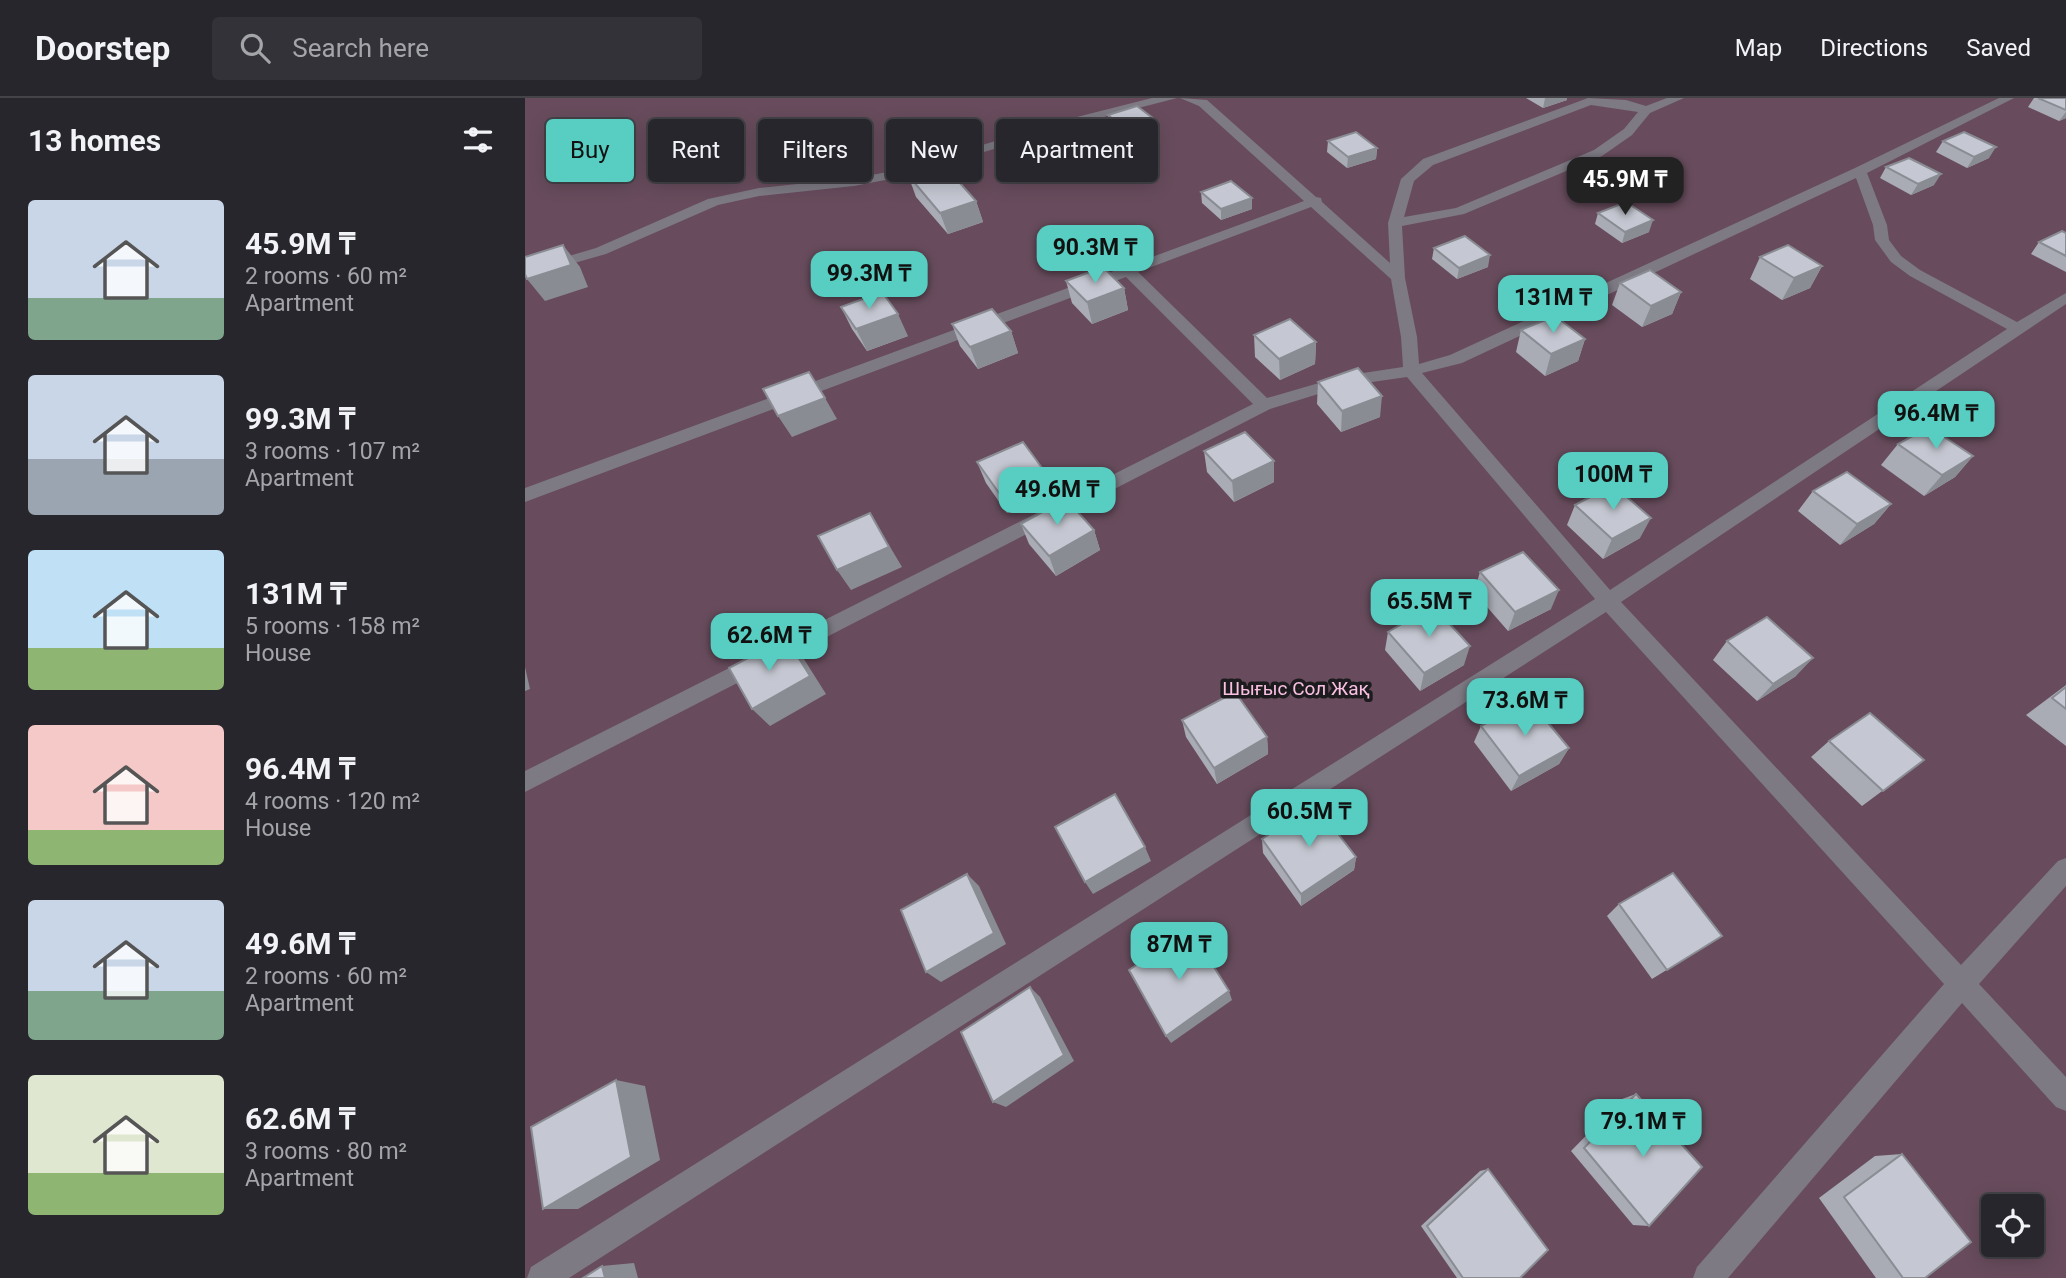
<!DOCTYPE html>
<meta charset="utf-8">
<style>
body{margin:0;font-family:Roboto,sans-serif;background:#333238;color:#f1f3f6;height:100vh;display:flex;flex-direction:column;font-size:26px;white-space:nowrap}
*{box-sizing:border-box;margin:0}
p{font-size:23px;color:#a4a5a9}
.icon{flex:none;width:38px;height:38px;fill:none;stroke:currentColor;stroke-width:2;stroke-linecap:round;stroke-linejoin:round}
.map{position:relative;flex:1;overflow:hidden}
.panel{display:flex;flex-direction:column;background:#27262c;width:525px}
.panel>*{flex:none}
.banner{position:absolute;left:21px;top:21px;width:665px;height:63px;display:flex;gap:14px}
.fabs{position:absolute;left:1456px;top:1096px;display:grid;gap:14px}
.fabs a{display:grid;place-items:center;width:63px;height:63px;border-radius:7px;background:#27262c;box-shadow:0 4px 18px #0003,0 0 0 2px #434348;font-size:35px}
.price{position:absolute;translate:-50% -60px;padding:0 16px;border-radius:14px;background:#57cec1;color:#111;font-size:23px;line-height:46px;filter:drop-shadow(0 2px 4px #0008)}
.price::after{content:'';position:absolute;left:50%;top:42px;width:21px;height:16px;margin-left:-10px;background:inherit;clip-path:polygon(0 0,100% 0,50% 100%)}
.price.current{background:#222;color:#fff}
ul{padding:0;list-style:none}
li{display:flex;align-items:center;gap:21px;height:175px;padding:0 28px}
li span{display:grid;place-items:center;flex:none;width:196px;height:140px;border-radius:7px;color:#555}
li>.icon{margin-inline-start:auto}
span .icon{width:84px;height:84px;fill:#fffc;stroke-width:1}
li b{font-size:30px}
h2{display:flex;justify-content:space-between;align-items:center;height:84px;padding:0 28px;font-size:30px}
.chip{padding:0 24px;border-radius:7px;background:#27262c;box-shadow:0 4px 18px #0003,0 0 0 2px #434348;font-size:24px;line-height:63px}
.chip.current{background:#57cec1;color:#111}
header{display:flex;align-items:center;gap:42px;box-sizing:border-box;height:98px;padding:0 35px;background:#27262c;border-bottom:2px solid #434348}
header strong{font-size:33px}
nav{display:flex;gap:38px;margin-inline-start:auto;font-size:24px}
.search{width:490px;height:63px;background:#333238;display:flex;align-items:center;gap:18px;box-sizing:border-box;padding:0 24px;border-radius:7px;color:#a4a5a9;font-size:26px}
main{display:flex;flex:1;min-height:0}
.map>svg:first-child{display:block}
.green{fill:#684c5d;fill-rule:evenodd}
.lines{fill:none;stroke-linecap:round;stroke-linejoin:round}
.minor{fill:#7d7a84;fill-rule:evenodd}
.wall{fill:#a9acb5}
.shaded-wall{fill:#8a8c93}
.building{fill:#c5c8d2;stroke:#8a8c93;stroke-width:2}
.labels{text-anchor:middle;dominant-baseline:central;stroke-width:7;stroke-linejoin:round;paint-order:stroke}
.park-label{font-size:19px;fill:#fac0e2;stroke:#1c1b1e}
</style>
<header>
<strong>Doorstep</strong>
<div class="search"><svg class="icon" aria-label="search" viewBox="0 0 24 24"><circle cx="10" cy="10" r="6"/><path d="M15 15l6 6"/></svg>Search here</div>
<nav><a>Map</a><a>Directions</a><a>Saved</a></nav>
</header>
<main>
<section class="panel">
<h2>13 homes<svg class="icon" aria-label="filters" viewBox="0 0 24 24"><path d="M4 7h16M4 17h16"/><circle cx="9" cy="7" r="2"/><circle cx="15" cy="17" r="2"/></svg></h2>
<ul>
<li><span style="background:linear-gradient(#c9d6e8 70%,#7fa58c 0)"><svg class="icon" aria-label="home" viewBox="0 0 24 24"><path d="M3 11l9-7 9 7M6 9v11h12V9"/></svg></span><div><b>45.9M ₸</b><p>2 rooms · 60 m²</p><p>Apartment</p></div></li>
<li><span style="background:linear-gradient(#c9d6e8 60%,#9aa5b1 0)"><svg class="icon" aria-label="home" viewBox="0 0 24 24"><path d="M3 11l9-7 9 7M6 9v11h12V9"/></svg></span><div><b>99.3M ₸</b><p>3 rooms · 107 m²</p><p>Apartment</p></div></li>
<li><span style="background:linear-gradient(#bfe0f5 70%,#8fb573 0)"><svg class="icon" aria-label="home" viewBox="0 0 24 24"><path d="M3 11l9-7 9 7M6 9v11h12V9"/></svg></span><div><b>131M ₸</b><p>5 rooms · 158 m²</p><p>House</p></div></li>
<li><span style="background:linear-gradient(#f6c9c9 75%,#8fb573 0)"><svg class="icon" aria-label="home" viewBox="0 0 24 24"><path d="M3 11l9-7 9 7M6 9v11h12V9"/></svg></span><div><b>96.4M ₸</b><p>4 rooms · 120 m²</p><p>House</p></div></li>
<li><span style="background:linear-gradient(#c9d6e8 65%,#7fa58c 0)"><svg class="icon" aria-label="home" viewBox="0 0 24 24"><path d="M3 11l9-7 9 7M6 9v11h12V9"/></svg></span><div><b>49.6M ₸</b><p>2 rooms · 60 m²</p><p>Apartment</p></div></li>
<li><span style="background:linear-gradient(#dfe7d0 70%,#8fb573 0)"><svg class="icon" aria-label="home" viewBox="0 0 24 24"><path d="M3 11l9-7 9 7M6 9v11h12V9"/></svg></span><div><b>62.6M ₸</b><p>3 rooms · 80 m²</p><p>Apartment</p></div></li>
</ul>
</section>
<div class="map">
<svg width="1541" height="1180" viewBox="0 0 1541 1180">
<rect width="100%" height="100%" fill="#34323a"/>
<path class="green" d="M0,0H1541V1180H0ZM1468,1108H1507V1146H1468Z"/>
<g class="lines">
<g class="minor">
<path d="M627,0H652L548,27L376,79L329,88L234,98L193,107L81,156L0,179V171L71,150L183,101L234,90L329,80L374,72L540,22Z"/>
<path d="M655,0L682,2L791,99L796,100L797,104L865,165L863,125L876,81L898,61L1063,0L1101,2L1121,8L1142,0H1159L1125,15L1107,37L1077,58L939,116L877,128L880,180L892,239L894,266L925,257L1330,70L1474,0H1489L1342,75L1362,127L1364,142L1376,158L1395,172L1492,224L1541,195V206L1096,504L1436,867L1533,763L1541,760V788L1454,886L1541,979V1013L1531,1009L1437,905L1203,1180H1168L1172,1169L1419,886L1081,514L44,1180H2L6,1169L1070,501L882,279L819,288L745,311L0,694V673L728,306L601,179L0,404V390L779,103L674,8ZM1066,7L1113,14L1099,31L1069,52L931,110L879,119L889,83L908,67ZM1331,80L1348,127L1350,142L1366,164L1385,178L1482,231L1085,492L897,275L937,265ZM786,109L866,181L876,239L878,269L818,278L742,300L613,174Z"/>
</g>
</g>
<g class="wall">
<path d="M1001,0H1042V2L1018,10Z"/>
<path d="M1509,0H1541V20L1534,23L1503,9Z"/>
<path d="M583,17L629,21L631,32L602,42L585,28Z"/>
<path d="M520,36L569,52L538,62L522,47Z"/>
<path d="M803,43L852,50L851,61L822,70L802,54Z"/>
<path d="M1418,43L1464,60L1442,70L1411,54Z"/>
<path d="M1361,69L1409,87L1386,97L1355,80Z"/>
<path d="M383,77L451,103L458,124L423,136L391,99Z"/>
<path d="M676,94L727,111L696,122L677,105Z"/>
<path d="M1073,115L1124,134L1097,145L1070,126Z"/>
<path d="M1541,135V174L1506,156L1514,144Z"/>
<path d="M909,150L963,169L932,181L907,161Z"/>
<path d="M1235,159L1297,168L1285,190L1257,202L1225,181Z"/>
<path d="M541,183L599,190L603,212L567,226L547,205Z"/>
<path d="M1095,185L1156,194L1147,216L1117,229L1087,207Z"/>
<path d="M316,209L383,238L342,253L327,231Z"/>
<path d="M427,226L486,233L493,255L453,271L435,248Z"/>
<path d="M996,232L1060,241L1053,263L1020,278L991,254Z"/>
<path d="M729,237L791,244L790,266L755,282L730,259Z"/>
<path d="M793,284L855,319L816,334L792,306Z"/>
<path d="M1373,346L1448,358L1430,379L1399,398L1356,367Z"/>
<path d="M679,353L749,384L709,404L682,374Z"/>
<path d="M452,364L520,374L527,395L482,415L461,385Z"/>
<path d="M1288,393L1366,406L1349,426L1315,447L1273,413Z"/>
<path d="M1050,407L1115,440L1078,461L1042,427Z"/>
<path d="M496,426L569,432L575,452L531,478L504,446Z"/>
<path d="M955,474L1026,511L983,533L949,494Z"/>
<path d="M863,534L939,567L895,593L860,552Z"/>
<path d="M1202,543L1271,578L1232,603L1188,562Z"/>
<path d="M1541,587V648L1501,617Z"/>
<path d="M657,622L742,639L743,656L692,686L661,639Z"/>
<path d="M956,628L1044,650L1034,666L986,693L949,644Z"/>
<path d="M1304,643L1399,662L1337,708L1286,659Z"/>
<path d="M737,741L831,759L829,772L776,808L738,755Z"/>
<path d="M1094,806L1197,838L1127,881L1082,818Z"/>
<path d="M1111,996L1124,1128L1108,1127L1046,1053L1097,1001Z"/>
<path d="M1377,1056L1400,1180H1351L1294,1100L1350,1058Z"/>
<path d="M963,1071L995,1180H932L896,1128L955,1073Z"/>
</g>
<g class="shaded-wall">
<path d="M1020,0H1042V2L1018,10Z"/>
<path d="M1541,14V20L1534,23Z"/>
<path d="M629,21L631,32L602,42L600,31Z"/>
<path d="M567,41L569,52L538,62L536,51Z"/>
<path d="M1471,49L1464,60L1442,70L1449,59Z"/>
<path d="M852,50L851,61L822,70L823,59Z"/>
<path d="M1416,76L1409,87L1386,97L1393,86Z"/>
<path d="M727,100V111L696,122V111Z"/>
<path d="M451,103L458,124L423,136L415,115Z"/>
<path d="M1128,122L1124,134L1097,145L1100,134Z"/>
<path d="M38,147L55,169L63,189L20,203L2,181Z"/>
<path d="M965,157L963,169L932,181L934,170Z"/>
<path d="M1297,168L1285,190L1257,202L1269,180Z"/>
<path d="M599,190L603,212L567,226L562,204Z"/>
<path d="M1156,194L1147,216L1117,229L1126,208Z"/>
<path d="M373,216L383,238L342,253L331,231Z"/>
<path d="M486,233L493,255L453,271L445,249Z"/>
<path d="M1060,241L1053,263L1020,278L1026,256Z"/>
<path d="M791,244L790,266L755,282L754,261Z"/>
<path d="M857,298L855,319L816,334L817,313Z"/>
<path d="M300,300L312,321L267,339L253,318Z"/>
<path d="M1448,358L1430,379L1399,398L1417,377Z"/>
<path d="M749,363V384L709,404L707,383Z"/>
<path d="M520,374L527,395L482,415L474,395Z"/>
<path d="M1366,406L1349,426L1315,447L1332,426Z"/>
<path d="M345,415L377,469L326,492L312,472Z"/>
<path d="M1126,420L1115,440L1078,461L1087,441Z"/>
<path d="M569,432L575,452L531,478L524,458Z"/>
<path d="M1034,492L1026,511L983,533L990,514Z"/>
<path d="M261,540L277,558L301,596L245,628L227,611Z"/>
<path d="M945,548L939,567L895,593L899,575Z"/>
<path d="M1288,560L1271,578L1232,603L1248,586Z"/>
<path d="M0,569L5,591L0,593Z"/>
<path d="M742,639L743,656L692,686L689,670Z"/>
<path d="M1044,650L1034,666L986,693L994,678Z"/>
<path d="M620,749L626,763L568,796L560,784Z"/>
<path d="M831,759L829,772L776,808V796Z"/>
<path d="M442,776L454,788L481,846L416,884L401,874Z"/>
<path d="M505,889L515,899L549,963L481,1009L468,1004Z"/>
<path d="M704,893L707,902L646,945L641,938Z"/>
<path d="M91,982L120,988L135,1062L53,1111H18Z"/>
<path d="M109,1165L113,1180H80L77,1168Z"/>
</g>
<g class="building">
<path d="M1513,0H1541V12Z"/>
<path d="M612,8L629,21L600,31L583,17Z"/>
<path d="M550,27L567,41L536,51L520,36Z"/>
<path d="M831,34L852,50L823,59L803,43Z"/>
<path d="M1439,34L1471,49L1449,59L1418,43Z"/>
<path d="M1384,60L1416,76L1393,86L1361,69Z"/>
<path d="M418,66L451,103L415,115L383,77Z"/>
<path d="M706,83L727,100L696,111L676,94Z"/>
<path d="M1101,104L1128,122L1100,134L1073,115Z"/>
<path d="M1537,133L1541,135V158L1514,144Z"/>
<path d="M940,138L965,157L934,170L909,150Z"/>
<path d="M38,147L46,167L2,181L0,176V159Z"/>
<path d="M1263,147L1297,168L1269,180L1235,159Z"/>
<path d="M578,169L599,190L562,204L541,183Z"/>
<path d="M1125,172L1156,194L1126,208L1095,185Z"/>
<path d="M357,194L373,216L331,231L316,209Z"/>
<path d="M467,211L486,233L445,249L427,226Z"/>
<path d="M1030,218L1060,241L1026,256L996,232Z"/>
<path d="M765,221L791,244L754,261L729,237Z"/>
<path d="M833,270L857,298L817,313L793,284Z"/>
<path d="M284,274L300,300L253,318L238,291Z"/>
<path d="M1404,329L1448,358L1417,377L1373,346Z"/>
<path d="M720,334L749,363L707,383L679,353Z"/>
<path d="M498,344L520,374L474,395L452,364Z"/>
<path d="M1322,374L1366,406L1332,426L1288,393Z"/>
<path d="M1088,387L1126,420L1087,441L1050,407Z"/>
<path d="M541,401L569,432L524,458L496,426Z"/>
<path d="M345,415L364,449L312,472L293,438Z"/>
<path d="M998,454L1034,492L990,514L955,474Z"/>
<path d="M908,508L945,548L899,575L863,534Z"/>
<path d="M1242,519L1288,560L1248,586L1202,543Z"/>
<path d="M261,540L285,578L227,611L204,570Z"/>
<path d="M1541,589V611L1527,600Z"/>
<path d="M710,594L742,639L689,670L657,622Z"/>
<path d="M1004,602L1044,650L994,678L956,628Z"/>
<path d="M1345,615L1399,662L1358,693L1304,643Z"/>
<path d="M590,696L620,749L560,784L530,729Z"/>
<path d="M790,706L831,759L776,796L737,741Z"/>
<path d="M1148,775L1197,838L1142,872L1094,806Z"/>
<path d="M442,776L469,835L401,874L376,812Z"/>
<path d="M665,831L704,893L641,938L604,872Z"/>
<path d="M505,889L539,957L468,1004L436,934Z"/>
<path d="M91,982L106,1059L18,1111L6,1029Z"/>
<path d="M1111,996L1177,1069L1124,1128L1059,1050Z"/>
<path d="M1377,1056L1446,1144L1400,1180H1378L1319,1099Z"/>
<path d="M963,1071L1023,1152L995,1180H938L902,1128Z"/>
<path d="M77,1168L80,1180H58Z"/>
</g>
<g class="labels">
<g class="park-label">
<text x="771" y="590">Шығыс Сол Жақ</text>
</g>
</g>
</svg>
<div class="fabs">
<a><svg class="icon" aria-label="locate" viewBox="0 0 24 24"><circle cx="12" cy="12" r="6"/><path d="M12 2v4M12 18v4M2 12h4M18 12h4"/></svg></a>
</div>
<b class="price current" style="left:1100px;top:119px">45.9M ₸</b>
<b class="price" style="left:570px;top:187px">90.3M ₸</b>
<b class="price" style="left:344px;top:213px">99.3M ₸</b>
<b class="price" style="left:1028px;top:237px">131M ₸</b>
<b class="price" style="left:1411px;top:353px">96.4M ₸</b>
<b class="price" style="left:1088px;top:414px">100M ₸</b>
<b class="price" style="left:532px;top:429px">49.6M ₸</b>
<b class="price" style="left:904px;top:541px">65.5M ₸</b>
<b class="price" style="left:244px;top:575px">62.6M ₸</b>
<b class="price" style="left:1000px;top:640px">73.6M ₸</b>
<b class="price" style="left:784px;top:751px">60.5M ₸</b>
<b class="price" style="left:654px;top:884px">87M ₸</b>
<b class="price" style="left:1118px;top:1061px">79.1M ₸</b>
<div class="banner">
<a class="chip current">Buy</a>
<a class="chip">Rent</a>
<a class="chip">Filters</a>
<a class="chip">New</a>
<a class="chip">Apartment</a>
</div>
</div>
</main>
